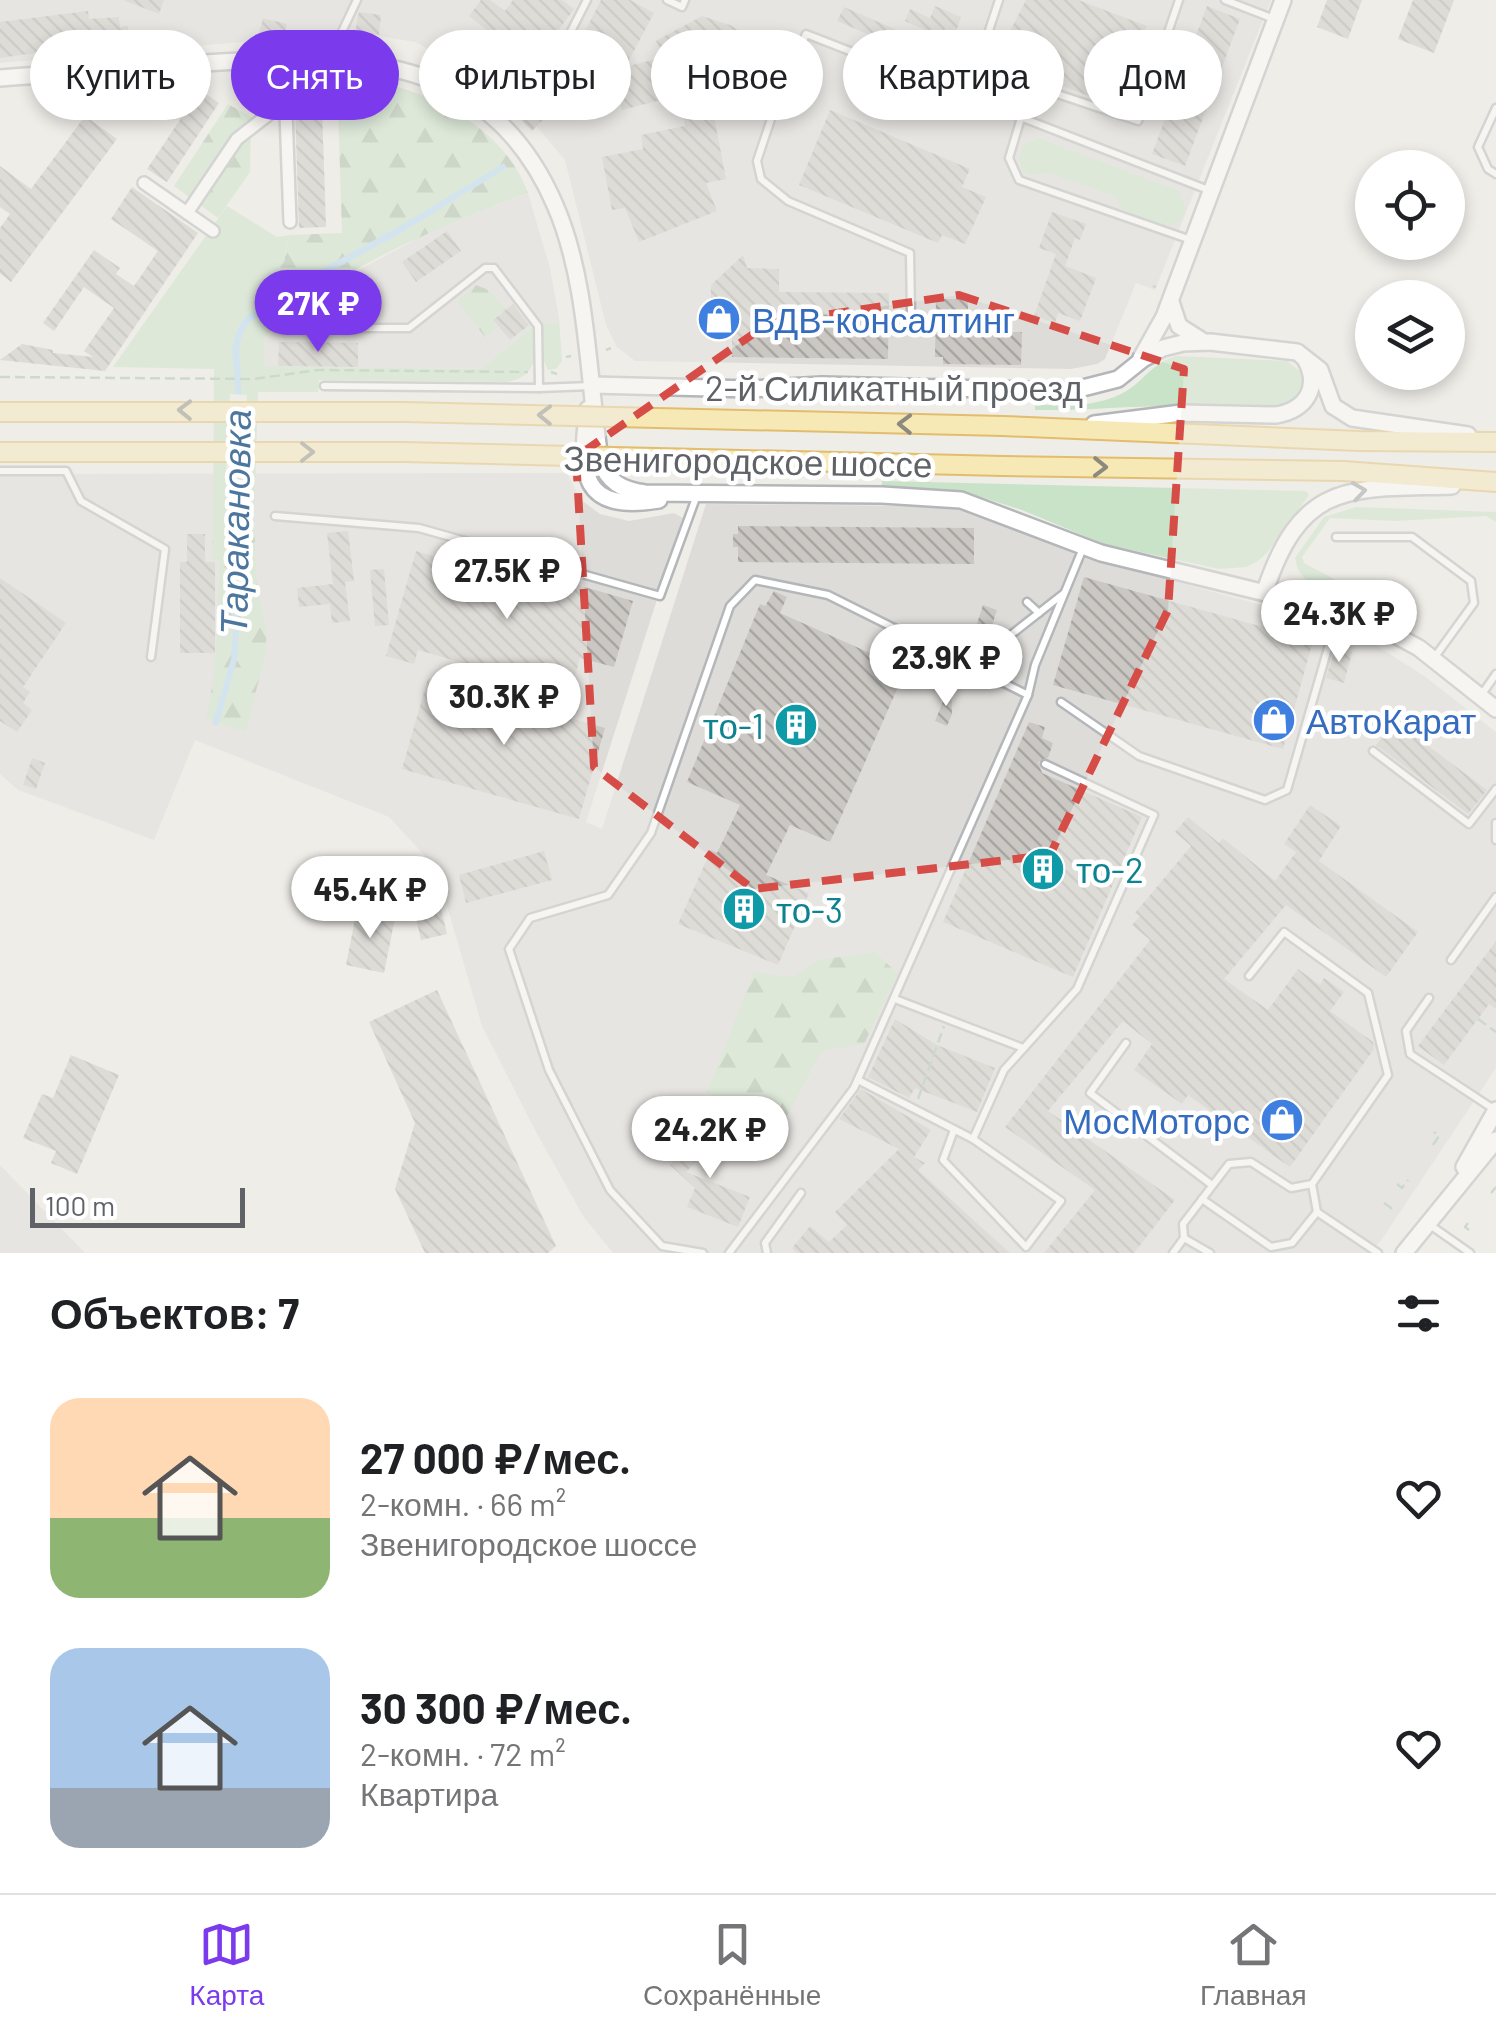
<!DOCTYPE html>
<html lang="ru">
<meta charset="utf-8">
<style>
body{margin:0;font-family:Barlow,sans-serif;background:#f2f2f2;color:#202124;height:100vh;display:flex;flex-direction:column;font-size:38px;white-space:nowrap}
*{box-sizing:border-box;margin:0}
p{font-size:32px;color:#757577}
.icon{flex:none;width:55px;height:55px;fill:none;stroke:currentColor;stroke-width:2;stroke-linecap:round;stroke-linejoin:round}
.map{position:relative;height:1253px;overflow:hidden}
.side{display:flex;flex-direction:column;background:#fff;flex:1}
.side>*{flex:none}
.guide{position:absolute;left:30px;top:30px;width:1438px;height:90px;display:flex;gap:20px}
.buttons{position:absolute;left:1355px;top:150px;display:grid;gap:20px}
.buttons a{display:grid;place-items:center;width:110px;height:110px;border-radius:50%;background:#fff;box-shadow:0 5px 15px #0003;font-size:50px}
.scale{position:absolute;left:30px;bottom:25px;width:215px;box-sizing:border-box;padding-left:10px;border:5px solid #5f6266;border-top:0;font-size:28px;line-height:35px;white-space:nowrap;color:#5f6266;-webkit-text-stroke:8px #fff;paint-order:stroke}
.price{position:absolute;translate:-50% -85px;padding:0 22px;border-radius:35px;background:#fff;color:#222;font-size:32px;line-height:65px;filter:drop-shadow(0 2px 5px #0008)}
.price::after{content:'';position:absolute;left:50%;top:60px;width:30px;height:22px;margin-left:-15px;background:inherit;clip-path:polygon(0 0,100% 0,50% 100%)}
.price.on{background:#7c3aed;color:#fff}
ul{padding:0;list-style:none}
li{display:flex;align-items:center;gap:30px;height:250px;padding:0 50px}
li span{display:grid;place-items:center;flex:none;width:280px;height:200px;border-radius:30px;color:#555}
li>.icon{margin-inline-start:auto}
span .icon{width:120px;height:120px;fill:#fffc;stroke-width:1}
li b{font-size:42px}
h2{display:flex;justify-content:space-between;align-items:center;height:120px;padding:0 50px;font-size:42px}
.pill{padding:0 35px;border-radius:45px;background:#fff;box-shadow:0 5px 15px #0003;font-size:35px;line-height:90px}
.pill.on{background:#7c3aed;color:#fff}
.tabs{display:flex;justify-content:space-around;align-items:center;height:140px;border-top:2px solid #e0e0e0;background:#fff;font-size:28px;color:#757577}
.tabs a{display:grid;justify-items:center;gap:5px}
.tabs .on{color:#7c3aed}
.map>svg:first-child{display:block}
.industrial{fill:#dedcd9}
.green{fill:#c8e3c7}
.forest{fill:url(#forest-firs)}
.water{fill:#b1daf6}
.pier{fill:#efede8}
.building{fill:url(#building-back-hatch)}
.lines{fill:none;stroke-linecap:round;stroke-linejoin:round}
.lane-casing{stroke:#b4b7ba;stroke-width:11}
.street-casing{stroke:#b4b7ba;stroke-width:16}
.secondary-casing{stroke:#b4b6ba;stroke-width:20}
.primary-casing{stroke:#e2bd6e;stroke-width:22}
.path{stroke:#a1c4aa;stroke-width:2.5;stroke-dasharray:10 5;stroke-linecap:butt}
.lane{stroke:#fff;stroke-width:6}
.street{stroke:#fff;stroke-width:11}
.secondary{stroke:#fff;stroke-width:15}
.primary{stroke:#f6e9b5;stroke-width:18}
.primary-bridge-casing{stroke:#e2bd6e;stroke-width:22;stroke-linecap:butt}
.primary-bridge{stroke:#f6e9b5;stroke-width:18}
.oneway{stroke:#8c8a7e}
.oneway2{stroke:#97999c}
.marked{fill:none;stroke:#d64d47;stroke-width:8;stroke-dasharray:20 12;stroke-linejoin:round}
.labels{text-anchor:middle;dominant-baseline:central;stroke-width:9;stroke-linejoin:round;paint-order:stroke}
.shop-label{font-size:35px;fill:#366cbe;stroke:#fff;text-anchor:start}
.street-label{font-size:35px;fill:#5f6266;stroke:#fff}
.culture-label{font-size:35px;fill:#0d838f;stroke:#fff;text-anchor:start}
.water-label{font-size:38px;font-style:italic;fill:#4c769e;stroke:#fff}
</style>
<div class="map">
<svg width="1496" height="1253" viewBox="0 0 1496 1253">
<defs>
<pattern id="forest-firs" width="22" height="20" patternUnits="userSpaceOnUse" patternTransform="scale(2.5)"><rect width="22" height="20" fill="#c8e3c7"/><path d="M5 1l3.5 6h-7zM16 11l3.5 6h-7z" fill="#a6bba5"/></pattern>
<pattern id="building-back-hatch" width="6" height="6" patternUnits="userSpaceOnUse" patternTransform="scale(2.5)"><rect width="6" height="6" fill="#cbc8c4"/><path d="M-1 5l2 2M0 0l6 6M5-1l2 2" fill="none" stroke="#a8a6a3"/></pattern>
</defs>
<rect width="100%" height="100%" fill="#efede8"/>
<g class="industrial">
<path d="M0,0H1271L1155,290L1136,283L1105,359L1097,364L1071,369L635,361L617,347L606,325L565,160L505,89L415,42L355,32L0,63Z"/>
<path d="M528,193L550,268L559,318L557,324L533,327L480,369L264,366V339L291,310L312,295L437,228Z"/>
<path d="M567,473L581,500L600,514L629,521L674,513L683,518L586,822L602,829L706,504L924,506L961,509L981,515L1099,561L1351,629L1427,678L1496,732V1068L1380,1242L1369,1253H613L583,1216L536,1132L482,1026L436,868L389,817L195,740L154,840L18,790L0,774V474Z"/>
<path d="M0,1165L85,1253H0Z"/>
</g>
<g class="green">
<path d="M1038,138L1179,191L1186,208L1182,220C1164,234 1139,216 1120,208L1116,197L1049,173L1030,175L1023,171L1019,156L1024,144Z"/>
<path d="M227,206L277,237L289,235L284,262L268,282L291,310L264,339V366L480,369L533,327C540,352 536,379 506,382L319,380L318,392H258L254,523H213L214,369L113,367Z"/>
<path d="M559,318L562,361L556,369L548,370L544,361L543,324H556Z"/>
<path d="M1177,356L1287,361L1301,372C1307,389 1301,402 1284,408C1265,414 1206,406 1183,406C1133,405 1085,411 1035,410V405C1069,405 1102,408 1131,388C1147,376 1156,361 1177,356Z"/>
<path d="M882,481L1306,491L1309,495L1267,553L1258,561L1246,567L1219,569L1104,544L1022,510L962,491L882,486Z"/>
<path d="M1356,507L1496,512V522L1486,516L1395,521L1330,518L1302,557L1304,563L1347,586L1345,593L1306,580L1298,570L1295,558L1324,517Z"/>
</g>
<g class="forest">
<path d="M337,77C409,79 503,121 528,193C446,224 363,259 291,310L268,282L284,262L289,235L342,233Z"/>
<path d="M228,104L251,117L250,172L218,218L174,186Z"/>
<path d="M476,285L491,291L505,309L492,320L498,327L485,337L457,301Z"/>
<path d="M213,523H254L257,585L267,631L265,655L246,732L206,719C218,667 218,614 219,560L212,559Z"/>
<path d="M875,952L898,974L864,1044L822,1051L777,1134L707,1092L754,972L792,977L818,960Z"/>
</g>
<path class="water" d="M504,163L507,168L401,233L293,292L250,322L243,333L239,348L242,397L235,574L239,631L237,660L218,726L212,724L231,659L233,631L228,574L236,397L232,347L237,330L245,317L289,287L398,227Z"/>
<path class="pier" d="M230,394L247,395L243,470H226Z"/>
<g class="building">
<path d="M123,0H164L159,14Z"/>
<path d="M481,0H490L505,11L513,0H562L574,9L532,66L469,16Z"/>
<path d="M601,0H630L654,13L628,62L580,41Z"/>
<path d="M1026,0H1078L1147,26L1116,106L1004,64L1015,38L1008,35Z"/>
<path d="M1327,0H1362L1348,39L1317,27Z"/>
<path d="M1413,0H1454L1434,53L1398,39Z"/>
<path d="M935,6L961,17L955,34L945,29L939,44L922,37L925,30L905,21L910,9L930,18Z"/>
<path d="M1207,6L1240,19L1185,166L1152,154Z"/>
<path d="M844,7L899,31L893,45L837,21Z"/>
<path d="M88,11L89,19L119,17L120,27L128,26L129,40L0,58V22Z"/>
<path d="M359,12L381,15L379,35L355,32Z"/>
<path d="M702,16L730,25L776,54L769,66L706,34L680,46L699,119L714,116L726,179L706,183L717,211L639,242L625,208L612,210L602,157L643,149L641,135L685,126L680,103L675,105L673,97L622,110L612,70L665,57L656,41Z"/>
<path d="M263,18L287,24L282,43L258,37Z"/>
<path d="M548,75L568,94L532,131L513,112Z"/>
<path d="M294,78H321L326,227L299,228Z"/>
<path d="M200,90L219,103L167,182L147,169Z"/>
<path d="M830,110L970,169L962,187L986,197L965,244L942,235L938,243L799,185Z"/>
<path d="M85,116L117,139L11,282L0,273V228L10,214L0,207V166L31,189Z"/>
<path d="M132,187L198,233L105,371L0,360L22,344L53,350V353L93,357L84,351L114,308L84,287L54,331L43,323L94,250L120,268L116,274L134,286L158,251L111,219Z"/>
<path d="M1052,212L1086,224L1080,240L1075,238L1065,266L1096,278L1080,321L1058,313L1055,323L1034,316L1056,254L1039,248Z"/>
<path d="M447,231L461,251L416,282L402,262Z"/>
<path d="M743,255L747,268L779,269V292L889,293L888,359L732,357V333H710L711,285Z"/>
<path d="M936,299H968V332H1022L1021,365L943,364V357H935Z"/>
<path d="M513,304L529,325L510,340L493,320Z"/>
<path d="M279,342L358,343V367L278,366Z"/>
<path d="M738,526L974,528V564L738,562V547H733V534H738Z"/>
<path d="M348,531L354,581L345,582L350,621L332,623L330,604L299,607L297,588L333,584L327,533Z"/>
<path d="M187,534H205V562H215V653H180V562H187Z"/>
<path d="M416,551L511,579L515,567L633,601L614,667L580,658L570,694L418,650L414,664L386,656Z"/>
<path d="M384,569L389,625L375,626L370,570Z"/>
<path d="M1084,577L1313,641L1283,749L1053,685Z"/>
<path d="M0,578L66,623L23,687L30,692L23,703L32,710L17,732L0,721Z"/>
<path d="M774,591L787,597L780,613L906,669L830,842L790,825L766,875L809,893L778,965L678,924L711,850L717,853L740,805L687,782L760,604L765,606Z"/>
<path d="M983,605L997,610L985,647L971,642Z"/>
<path d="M1335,647L1352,652L1344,683L1326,678Z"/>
<path d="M428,678L605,728L579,819L402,769Z"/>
<path d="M951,681L952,714L947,726L935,721Z"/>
<path d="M1395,721L1487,790L1468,814L1376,745Z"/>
<path d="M1029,722L1045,727L1042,738L1053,743L1048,758L1038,762L1042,773L1142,817L1073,977L943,922Z"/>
<path d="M32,758L45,763L36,789L23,785Z"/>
<path d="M1310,805L1341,826L1319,861L1418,932L1386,977L1286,905L1224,979L1268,1010L1298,969L1320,985L1324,978L1344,992L1330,1011L1373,1042L1374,1049L1290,1167L1188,1095L1182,1104L1134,1070L1152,1044L1123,1021L1048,1111L1175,1200L1134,1253H1044L1095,1190L1005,1127L1150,940L1132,925L1140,916L1135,913L1191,846L1175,832L1188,817L1219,843L1223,838L1275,881L1296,852L1284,844Z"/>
<path d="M544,851L552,880L466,903L459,875Z"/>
<path d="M422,866L425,878L433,876L447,934L421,940L405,870Z"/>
<path d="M357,909L395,918L384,973L346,965Z"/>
<path d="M1496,941V1009L1489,1004L1444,1065L1418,1046Z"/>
<path d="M437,990L556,1246L548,1253H425L395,1189L415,1123L369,1022Z"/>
<path d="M895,1019L937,1045L995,1068L977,1112L915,1088L909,1098L868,1077Z"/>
<path d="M71,1055L119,1075L77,1174L51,1163L56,1151L23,1138L42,1094L53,1098Z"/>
<path d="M861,1089L931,1130L914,1157L925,1163L918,1170L1010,1253H797L792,1248L810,1226L829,1242L847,1225L835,1212L899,1149L839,1119Z"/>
<path d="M715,1117L727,1128L686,1172L750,1197L738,1227L687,1207L695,1188L670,1165Z"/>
</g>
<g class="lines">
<g class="lane-casing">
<g id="lane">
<path d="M667,0L682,7L685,0"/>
<path d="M999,0L977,67L1138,121L1179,0"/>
<path d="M1225,0L1274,19"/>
<path d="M561,51L587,0"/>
<path d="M330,57L357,0"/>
<path d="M1496,108L1478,147L1488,169L1496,174"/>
<path d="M1021,118L1009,158L1019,180L1191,240"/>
<path d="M911,315L910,253L788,201L761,179L757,161L776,104L806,34L1211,191"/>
<path d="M287,328H409L485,268H494L538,326L539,388L591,386"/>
<path d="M324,386L539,388"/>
<path d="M0,471H66L81,501L165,549L151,657"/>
<path d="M275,516L419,528L660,596L697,495"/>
<path d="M1336,537H1412L1471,581L1474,603L1434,658"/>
<path d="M1027,602L1039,613"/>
<path d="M983,673L1003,641L1063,594"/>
<path d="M1482,694L1496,674"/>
<path d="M1061,702L1139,756L1265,800L1287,790L1339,610"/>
<path d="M1373,751L1469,824L1496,789"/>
<path d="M1496,823V840"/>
<path d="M1451,960L1496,897"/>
<path d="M1429,998L1406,1031L1410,1054L1495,1110"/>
<path d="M895,999L1023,1048"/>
<path d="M1126,1043L1090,1093L1212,1185"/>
<path d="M858,1080L973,1139L1061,1201L1026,1247L943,1160L954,1130"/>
<path d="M973,1139L1004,1070L1077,989L1154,815L1045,764"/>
<path d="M1312,1184L1317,1212L1378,1253"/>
<path d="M1202,1199L1271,1247L1292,1243L1317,1212"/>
<path d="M1430,1225L1470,1253"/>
<path d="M1184,1238L1210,1253"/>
<path d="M703,1253L662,1246L610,1190L549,1070L509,949L530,918L608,895L651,833L730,606L755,580L828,595L1028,695"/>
<path d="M729,1253L854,1088L1028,695L1035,665L1083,548"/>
<path d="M767,1253L765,1243L801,1193"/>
<path d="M1173,1253L1184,1238L1183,1224L1229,1164L1251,1162L1291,1188L1312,1184L1388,1075L1368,993L1284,932L1249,976"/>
</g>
</g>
<g class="street-casing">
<g id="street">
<path d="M284,59L290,222"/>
<path d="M144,183L213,231"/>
<path d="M187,213L237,139L287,100"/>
</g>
</g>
<g class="secondary-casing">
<g id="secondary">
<path d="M0,78C63,73 126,69 190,64C338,54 486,45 555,205C588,280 588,379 600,459C607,482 622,490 645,493L882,495L961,500L1101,553L1360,616L1419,648L1496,709"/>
<path d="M1171,302L1179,326L1201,340"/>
<path d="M1141,358L1164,317L1283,0"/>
<path d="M592,385L750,389L822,385L1071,391L1118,379L1143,359L1163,348L1183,343L1210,342L1297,352L1320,370L1333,406L1352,418L1468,435"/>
<path d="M588,409C579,473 580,513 659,500"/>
<path d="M1094,424L1181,413L1276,415C1306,410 1321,387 1305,359"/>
<path d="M1265,591C1302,479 1351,489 1452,486"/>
<path d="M1464,1167L1496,1110"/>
<path d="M1404,1253L1496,1140"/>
</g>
</g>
<g class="primary-casing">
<g id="primary">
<path d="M1003,426L1359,441L1496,442"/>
<path d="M1003,466L1343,471L1496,482"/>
</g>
</g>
<g class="path">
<path d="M1153,286L1156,287"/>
<path d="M606,350L611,348"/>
<path d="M566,357L571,356"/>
<path d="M551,372L557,374"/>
<path d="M0,377L254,379L318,370L528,372"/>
<path d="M1478,1019L1496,1032"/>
<path d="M918,1099L944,1026"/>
<path d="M1433,1145L1439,1136L1434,1132"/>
<path d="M1397,1184L1402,1188L1408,1180"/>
<path d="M1491,1193L1496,1187"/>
<path d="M1384,1203L1394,1210"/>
<path d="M1468,1223L1465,1227L1472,1232"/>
</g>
<use href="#lane" class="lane"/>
<use href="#street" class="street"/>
<use href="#secondary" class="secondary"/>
<use href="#primary" class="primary"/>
<g class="primary-bridge-casing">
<g id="primary-bridge">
<path d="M0,412H405L1003,426"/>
<path d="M0,452H404L1003,466"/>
</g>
</g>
<use href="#primary-bridge" class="primary-bridge"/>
</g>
<defs><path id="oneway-chevron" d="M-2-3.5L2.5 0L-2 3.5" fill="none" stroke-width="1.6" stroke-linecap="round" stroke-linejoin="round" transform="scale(2.5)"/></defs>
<g class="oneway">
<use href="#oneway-chevron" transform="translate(185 410) rotate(-179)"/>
<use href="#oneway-chevron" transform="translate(545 415) rotate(-179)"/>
<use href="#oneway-chevron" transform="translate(905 424) rotate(-179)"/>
<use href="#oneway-chevron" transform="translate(307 452)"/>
<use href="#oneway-chevron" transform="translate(1100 467) rotate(1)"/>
</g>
<use class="oneway2" href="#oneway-chevron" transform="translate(1359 491) rotate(-8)"/>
<path d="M0 0H1496V1253H0ZM959,295L1184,369L1168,610L1050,855L753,889L594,767L576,457L769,323Z" fill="#efede8" fill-opacity=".55" fill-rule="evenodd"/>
<path class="marked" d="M959,295L1184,369L1168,610L1050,855L753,889L594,767L576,457L769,323Z"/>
<defs>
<g id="shop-disc" transform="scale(2.25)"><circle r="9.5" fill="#3f7fe0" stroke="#fff"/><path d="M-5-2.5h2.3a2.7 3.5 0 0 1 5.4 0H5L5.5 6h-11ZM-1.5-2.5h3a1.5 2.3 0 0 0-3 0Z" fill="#fff"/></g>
<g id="building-disc" transform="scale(2.25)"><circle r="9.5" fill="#0f9aa8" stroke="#fff"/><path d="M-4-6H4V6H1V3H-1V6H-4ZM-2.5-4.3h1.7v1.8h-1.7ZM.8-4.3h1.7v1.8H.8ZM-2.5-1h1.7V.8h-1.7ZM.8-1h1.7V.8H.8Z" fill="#fff"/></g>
</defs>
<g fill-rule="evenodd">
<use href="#shop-disc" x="719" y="319"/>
<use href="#shop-disc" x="1274" y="720"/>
<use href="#building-disc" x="796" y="725"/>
<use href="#building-disc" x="1043" y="869"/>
<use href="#building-disc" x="744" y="909"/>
<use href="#shop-disc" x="1282" y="1120"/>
</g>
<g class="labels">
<g class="shop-label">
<text x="752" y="319">ВДВ-консалтинг</text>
<text x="1306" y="720">АвтоКарат</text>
<text x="1250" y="1120" text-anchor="end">МосМоторс</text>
</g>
<g class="street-label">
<text x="894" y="387">2-й Силикатный проезд</text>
<text transform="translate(748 460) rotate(1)">Звенигородское шоссе</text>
</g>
<g class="culture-label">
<text x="764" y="725" text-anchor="end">то-1</text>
<text x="1076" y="869">то-2</text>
<text x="776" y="909">то-3</text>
</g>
<g class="water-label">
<text transform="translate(234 522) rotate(-89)">Таракановка</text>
</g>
</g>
</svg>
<div class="buttons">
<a><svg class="icon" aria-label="locate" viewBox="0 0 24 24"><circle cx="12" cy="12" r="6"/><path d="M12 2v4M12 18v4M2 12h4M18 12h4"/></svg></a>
<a><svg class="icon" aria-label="layers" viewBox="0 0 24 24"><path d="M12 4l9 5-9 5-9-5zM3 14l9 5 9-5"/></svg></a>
</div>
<div class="scale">100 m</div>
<b class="price on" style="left:318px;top:355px">27K ₽</b>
<b class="price" style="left:507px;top:622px">27.5K ₽</b>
<b class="price" style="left:1339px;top:665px">24.3K ₽</b>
<b class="price" style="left:946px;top:709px">23.9K ₽</b>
<b class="price" style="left:504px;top:748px">30.3K ₽</b>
<b class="price" style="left:370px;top:941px">45.4K ₽</b>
<b class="price" style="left:710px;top:1181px">24.2K ₽</b>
<div class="guide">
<a class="pill">Купить</a>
<a class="pill on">Снять</a>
<a class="pill">Фильтры</a>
<a class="pill">Новое</a>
<a class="pill">Квартира</a>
<a class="pill">Дом</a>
</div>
</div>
<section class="side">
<h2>Объектов: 7<svg class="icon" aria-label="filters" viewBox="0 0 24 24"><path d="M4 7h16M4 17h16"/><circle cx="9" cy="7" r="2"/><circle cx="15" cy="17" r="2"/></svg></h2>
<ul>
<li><span style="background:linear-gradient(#ffd9b3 60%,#8fb573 0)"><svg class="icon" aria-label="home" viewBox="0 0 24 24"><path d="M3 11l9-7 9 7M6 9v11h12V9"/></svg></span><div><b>27 000 ₽/мес.</b><p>2-комн. · 66 m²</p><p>Звенигородское шоссе</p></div><svg class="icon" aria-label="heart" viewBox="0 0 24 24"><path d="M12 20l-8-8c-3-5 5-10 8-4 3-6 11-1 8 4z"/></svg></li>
<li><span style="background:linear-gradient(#a9c7e8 70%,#9aa5b1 0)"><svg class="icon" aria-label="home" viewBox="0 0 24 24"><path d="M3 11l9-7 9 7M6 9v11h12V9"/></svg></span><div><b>30 300 ₽/мес.</b><p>2-комн. · 72 m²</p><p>Квартира</p></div><svg class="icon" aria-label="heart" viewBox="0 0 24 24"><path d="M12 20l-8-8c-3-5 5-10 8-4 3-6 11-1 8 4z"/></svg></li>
</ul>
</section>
<nav class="tabs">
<a class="on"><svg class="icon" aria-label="map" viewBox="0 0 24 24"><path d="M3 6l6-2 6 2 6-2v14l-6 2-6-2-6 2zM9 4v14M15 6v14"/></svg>Карта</a>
<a><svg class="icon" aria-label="saved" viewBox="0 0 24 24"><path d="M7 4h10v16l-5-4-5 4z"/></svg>Сохранённые</a>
<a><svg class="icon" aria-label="home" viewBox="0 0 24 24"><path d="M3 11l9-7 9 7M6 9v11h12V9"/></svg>Главная</a>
</nav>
